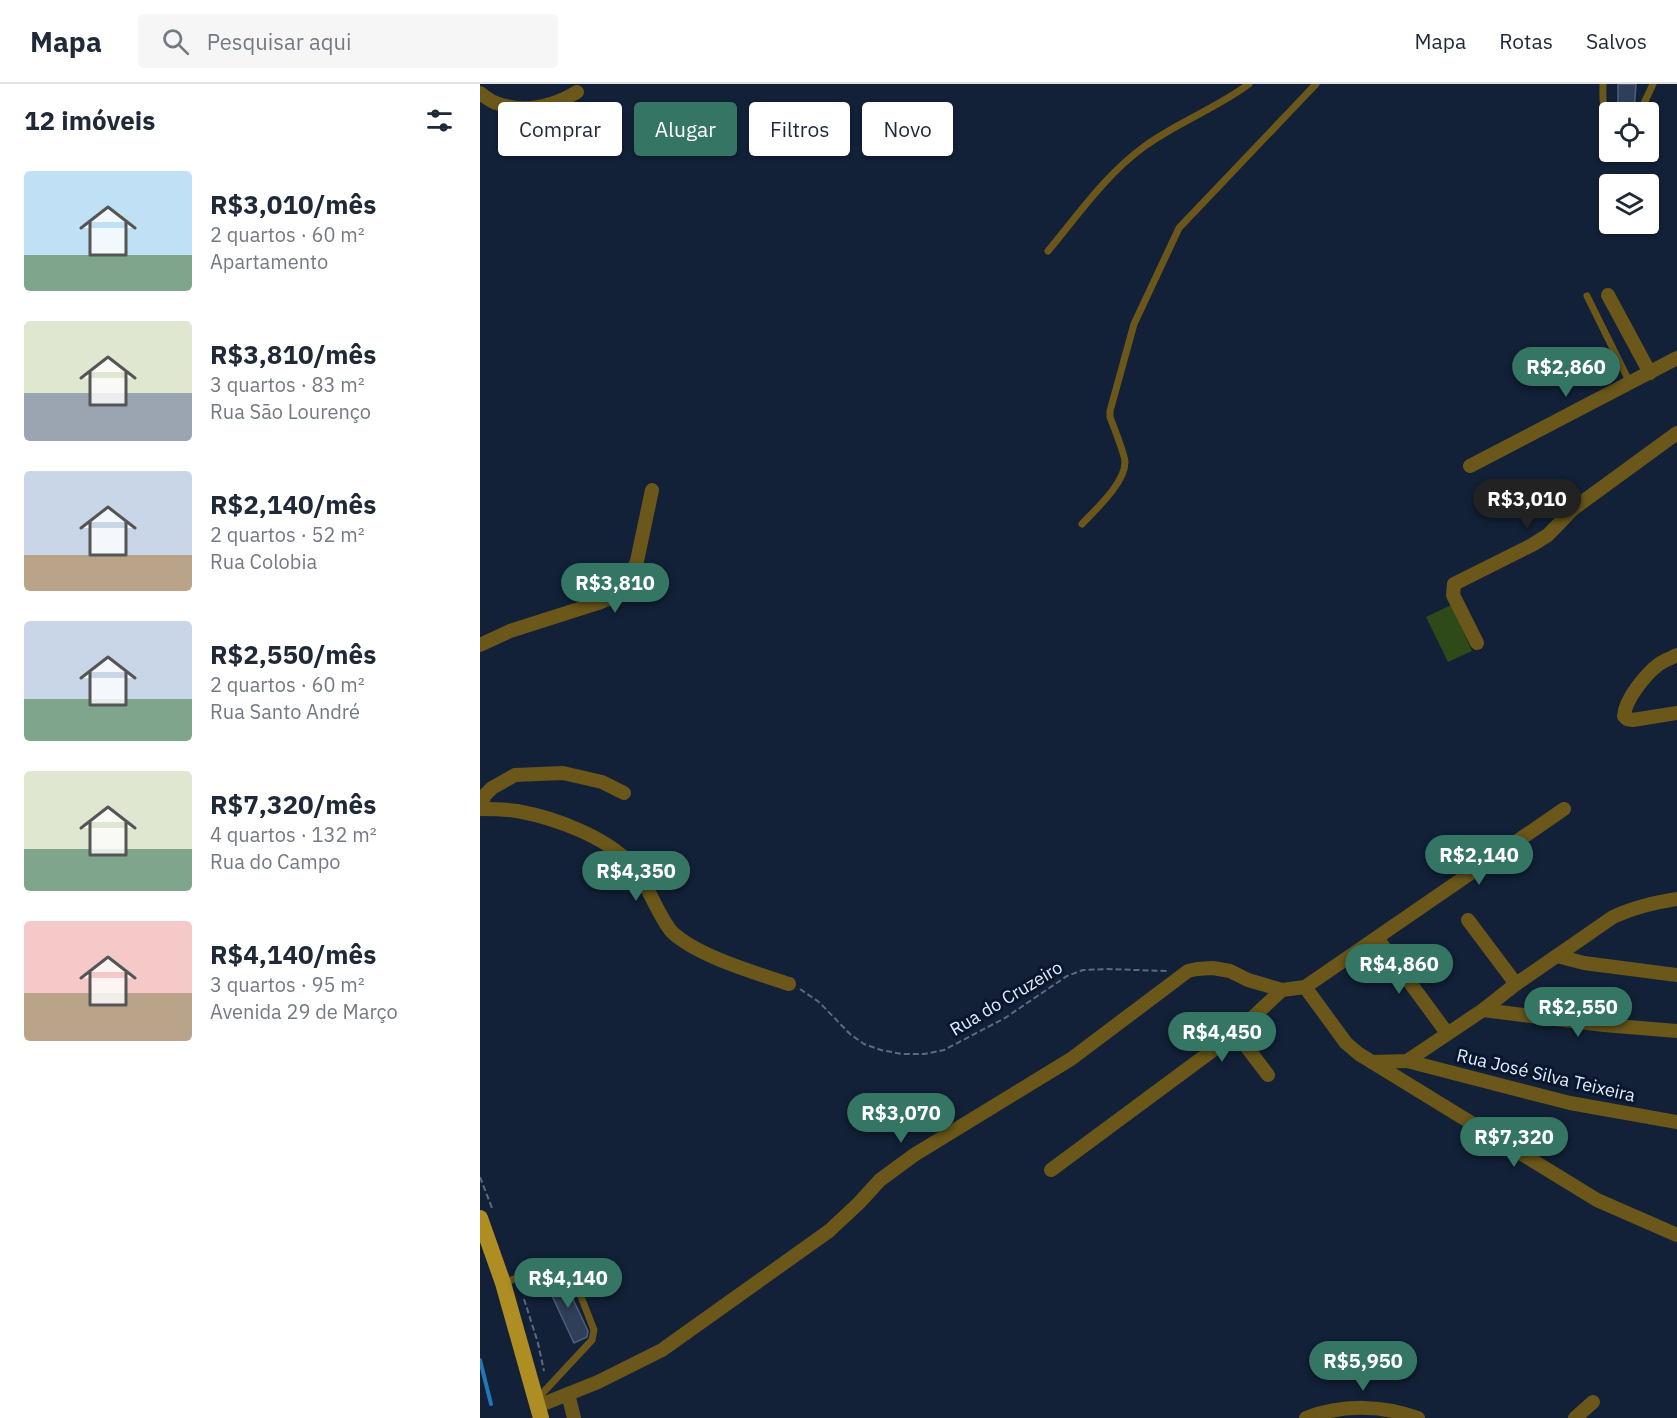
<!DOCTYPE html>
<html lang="pt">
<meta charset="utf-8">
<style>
body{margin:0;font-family:"IBM Plex Sans",sans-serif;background:#f6f6f7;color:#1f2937;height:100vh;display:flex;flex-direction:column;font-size:22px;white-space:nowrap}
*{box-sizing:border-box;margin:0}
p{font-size:20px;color:#747a83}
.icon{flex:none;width:33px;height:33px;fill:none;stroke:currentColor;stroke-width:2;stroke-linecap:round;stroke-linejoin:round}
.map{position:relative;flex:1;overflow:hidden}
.panel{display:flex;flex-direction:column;background:#fff;width:480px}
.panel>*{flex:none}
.banner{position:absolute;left:18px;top:18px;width:570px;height:54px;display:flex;gap:12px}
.controls{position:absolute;left:1119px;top:18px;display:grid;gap:12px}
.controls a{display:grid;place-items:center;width:60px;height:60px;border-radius:6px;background:#fff;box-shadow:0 2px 4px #0004;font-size:30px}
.price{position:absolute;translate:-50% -51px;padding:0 14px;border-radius:21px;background:#357563;color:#fff;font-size:20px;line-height:39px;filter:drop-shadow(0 2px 3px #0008)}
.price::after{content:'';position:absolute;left:50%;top:36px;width:18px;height:14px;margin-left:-9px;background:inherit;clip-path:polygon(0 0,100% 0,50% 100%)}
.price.selected{background:#222;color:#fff}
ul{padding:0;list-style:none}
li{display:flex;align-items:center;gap:18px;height:150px;padding:0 24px}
li span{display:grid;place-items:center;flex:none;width:168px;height:120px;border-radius:6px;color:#555}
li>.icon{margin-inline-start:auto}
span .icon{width:72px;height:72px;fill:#fffc;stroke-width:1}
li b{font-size:26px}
h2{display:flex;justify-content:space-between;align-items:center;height:72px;padding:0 24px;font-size:26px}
.tag{padding:0 21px;border-radius:6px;background:#fff;box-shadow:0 2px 4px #0004;font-size:21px;line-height:54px}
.tag.selected{background:#357563;color:#fff}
header{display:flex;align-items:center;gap:36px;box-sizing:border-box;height:84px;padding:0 30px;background:#fff;border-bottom:2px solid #e0e1e3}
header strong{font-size:28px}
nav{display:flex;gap:33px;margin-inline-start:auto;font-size:21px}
.search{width:420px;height:54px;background:#f6f6f7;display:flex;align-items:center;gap:15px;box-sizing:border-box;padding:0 21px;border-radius:6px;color:#747a83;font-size:22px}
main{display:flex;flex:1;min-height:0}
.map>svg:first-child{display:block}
.green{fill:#2f4a19}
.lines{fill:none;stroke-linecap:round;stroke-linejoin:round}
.stream{stroke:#2475b3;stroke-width:4}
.building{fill:#2f3f59;stroke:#4e5f7a;stroke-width:1.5}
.path{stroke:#5c697e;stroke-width:2;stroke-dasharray:6 3;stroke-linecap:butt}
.service{stroke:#6a5719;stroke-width:7}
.minor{stroke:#6a5719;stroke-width:14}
.primary{stroke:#ae8e22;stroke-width:16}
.labels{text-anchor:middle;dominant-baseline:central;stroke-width:6;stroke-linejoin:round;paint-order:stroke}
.street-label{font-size:18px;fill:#e3edfe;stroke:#09172e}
</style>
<header>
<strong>Mapa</strong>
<div class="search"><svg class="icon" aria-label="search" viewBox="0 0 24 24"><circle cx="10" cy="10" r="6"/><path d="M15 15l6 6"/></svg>Pesquisar aqui</div>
<nav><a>Mapa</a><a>Rotas</a><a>Salvos</a></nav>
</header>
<main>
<section class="panel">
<h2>12 imóveis<svg class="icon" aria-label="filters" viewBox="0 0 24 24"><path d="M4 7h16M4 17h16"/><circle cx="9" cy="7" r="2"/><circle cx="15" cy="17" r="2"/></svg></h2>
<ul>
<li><span style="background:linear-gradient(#bfe0f5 70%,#7fa58c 0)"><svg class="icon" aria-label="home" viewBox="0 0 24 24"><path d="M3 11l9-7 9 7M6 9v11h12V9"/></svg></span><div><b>R$3,010/mês</b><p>2 quartos · 60 m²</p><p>Apartamento</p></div></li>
<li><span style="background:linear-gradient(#dfe7d0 60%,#9aa5b1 0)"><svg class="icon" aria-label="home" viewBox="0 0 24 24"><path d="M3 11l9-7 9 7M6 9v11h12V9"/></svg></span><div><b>R$3,810/mês</b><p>3 quartos · 83 m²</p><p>Rua São Lourenço</p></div></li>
<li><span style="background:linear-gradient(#c9d6e8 70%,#b9a48a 0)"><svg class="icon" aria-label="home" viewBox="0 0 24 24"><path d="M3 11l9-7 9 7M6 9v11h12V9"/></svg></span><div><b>R$2,140/mês</b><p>2 quartos · 52 m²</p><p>Rua Colobia</p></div></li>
<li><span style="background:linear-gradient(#c9d6e8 65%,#7fa58c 0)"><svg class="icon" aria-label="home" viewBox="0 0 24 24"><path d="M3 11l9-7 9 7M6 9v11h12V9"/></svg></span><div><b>R$2,550/mês</b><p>2 quartos · 60 m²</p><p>Rua Santo André</p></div></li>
<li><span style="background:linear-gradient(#dfe7d0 65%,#7fa58c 0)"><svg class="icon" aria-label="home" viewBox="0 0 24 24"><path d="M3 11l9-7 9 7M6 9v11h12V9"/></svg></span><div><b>R$7,320/mês</b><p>4 quartos · 132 m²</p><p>Rua do Campo</p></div></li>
<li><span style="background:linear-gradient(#f6c9c9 60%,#b9a48a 0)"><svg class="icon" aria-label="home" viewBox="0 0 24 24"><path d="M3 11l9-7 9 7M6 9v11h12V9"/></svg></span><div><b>R$4,140/mês</b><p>3 quartos · 95 m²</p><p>Avenida 29 de Março</p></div></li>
</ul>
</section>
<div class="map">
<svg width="1197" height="1334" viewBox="0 0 1197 1334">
<rect width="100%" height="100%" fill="#122138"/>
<path class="green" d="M971,521L992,567L968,578L946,533Z"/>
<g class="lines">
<path class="stream" d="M0,1276L11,1320"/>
</g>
<g class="building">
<path d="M1138,0H1156L1154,28H1138Z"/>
<path d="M82,1192L108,1247L107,1253L94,1259L66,1199Z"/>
</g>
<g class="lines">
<g class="path">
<path d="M320,905L339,918L370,950L384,960L401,966L422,970H444L464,966L525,934L587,892L603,886L627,885L687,887"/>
<path d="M0,1093L12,1124"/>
<path d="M44,1215L58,1259L64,1287"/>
</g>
<g class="service">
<path d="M1123,0C1123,12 1121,23 1130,32"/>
<path d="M1160,28L1173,0"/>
<path d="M568,167C598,131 627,89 665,62C698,38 737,24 769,0"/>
<path d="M1107,212L1150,299"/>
<path d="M602,440C616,425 645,399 645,378C645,371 633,341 630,333V327L654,240L699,144L836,0"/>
<path d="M23,1199L79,1179L86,1180L90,1184L114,1246L112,1256L58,1314"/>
</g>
<g class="minor">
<path d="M0,9C5,13 10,17 16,19C45,30 72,23 97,8"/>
<path d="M1128,211L1170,289"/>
<path d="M990,382L1197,274"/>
<path d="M997,559L973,511L974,500L1052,461L1068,451L1093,425L1197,349"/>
<path d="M0,561L30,547L121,518C140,511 150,496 157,477L172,406"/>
<path d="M1197,571C1191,574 1185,576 1179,580C1166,590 1145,615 1144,632L1147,635L1153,636L1197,629"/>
<path d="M0,724L5,711L12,704L35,691L83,689L122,698L144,709"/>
<path d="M0,725C12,725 25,725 37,727C76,734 134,755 157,788C169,804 180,835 192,848C217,872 276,889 309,900"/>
<path d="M988,836L1036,900"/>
<path d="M897,854L967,949"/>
<path d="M1077,872L1104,879L1197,891"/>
<path d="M825,903L866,959L879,970L1117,1116L1197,1151"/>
<path d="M1003,926L1124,941L1197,947"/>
<path d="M756,949L788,991"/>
<path d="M927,977L1090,1019L1197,1038"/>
<path d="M892,978L927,977L1003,926L1036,900L1133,833C1154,823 1174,819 1197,815"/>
<path d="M571,1086L756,949L802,906L825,903L1084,725"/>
<path d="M88,1310L94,1334"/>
<path d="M58,1322L118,1298L182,1266L349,1147L379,1119L400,1096L434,1071L591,975L708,887L717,885L733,884L750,887L768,896L802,906"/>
<path d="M826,1334C862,1320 902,1321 938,1334"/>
<path d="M1095,1334L1113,1318"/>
</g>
<path class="primary" d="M0,1134L23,1199L61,1334"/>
</g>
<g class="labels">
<g class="street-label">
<text transform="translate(526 914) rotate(-31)">Rua do Cruzeiro</text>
<text transform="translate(1066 991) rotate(13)">Rua José Silva Teixeira</text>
</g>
</g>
</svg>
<div class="controls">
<a><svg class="icon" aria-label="locate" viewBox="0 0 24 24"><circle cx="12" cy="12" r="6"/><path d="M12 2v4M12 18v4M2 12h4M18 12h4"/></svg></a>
<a><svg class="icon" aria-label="layers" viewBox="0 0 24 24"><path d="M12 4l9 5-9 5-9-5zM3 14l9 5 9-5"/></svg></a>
</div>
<b class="price" style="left:1086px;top:314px">R$2,860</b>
<b class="price selected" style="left:1047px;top:446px">R$3,010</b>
<b class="price" style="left:135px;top:530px">R$3,810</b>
<b class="price" style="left:999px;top:802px">R$2,140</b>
<b class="price" style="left:156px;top:818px">R$4,350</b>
<b class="price" style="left:919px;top:911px">R$4,860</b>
<b class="price" style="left:1098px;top:954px">R$2,550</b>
<b class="price" style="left:742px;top:979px">R$4,450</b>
<b class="price" style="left:421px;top:1060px">R$3,070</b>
<b class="price" style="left:1034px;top:1084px">R$7,320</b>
<b class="price" style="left:88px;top:1225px">R$4,140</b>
<b class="price" style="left:883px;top:1308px">R$5,950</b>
<div class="banner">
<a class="tag">Comprar</a>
<a class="tag selected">Alugar</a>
<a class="tag">Filtros</a>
<a class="tag">Novo</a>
</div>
</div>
</main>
